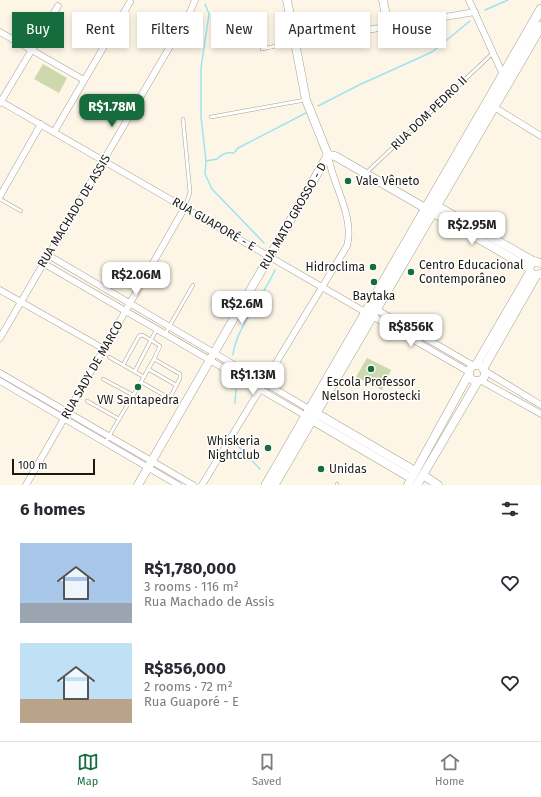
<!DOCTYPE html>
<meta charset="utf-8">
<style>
body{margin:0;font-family:"Fira Sans",sans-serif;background:#f7f7f7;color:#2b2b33;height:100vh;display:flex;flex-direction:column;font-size:15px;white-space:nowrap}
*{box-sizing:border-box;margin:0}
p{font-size:13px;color:#7c7c81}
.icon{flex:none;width:22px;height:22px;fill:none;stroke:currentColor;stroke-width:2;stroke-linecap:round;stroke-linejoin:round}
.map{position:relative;height:485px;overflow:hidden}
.side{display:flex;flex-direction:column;background:#fff;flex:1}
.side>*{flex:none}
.top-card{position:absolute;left:12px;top:12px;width:517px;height:36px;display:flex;gap:8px}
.scale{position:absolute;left:12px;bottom:10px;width:83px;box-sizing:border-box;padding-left:4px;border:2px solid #1b1913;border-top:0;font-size:11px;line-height:14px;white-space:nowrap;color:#1b1913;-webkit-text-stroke:3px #fff;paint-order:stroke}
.price{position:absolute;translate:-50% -34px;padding:0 9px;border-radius:8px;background:#fff;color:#222;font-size:13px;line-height:26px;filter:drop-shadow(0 1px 2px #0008)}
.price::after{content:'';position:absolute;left:50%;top:24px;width:12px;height:9px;margin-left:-6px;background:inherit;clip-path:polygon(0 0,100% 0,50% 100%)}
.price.selected{background:#176c3e;color:#fff}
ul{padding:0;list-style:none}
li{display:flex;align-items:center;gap:12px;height:100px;padding:0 20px}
li span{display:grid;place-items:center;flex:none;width:112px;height:80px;border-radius:0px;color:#555}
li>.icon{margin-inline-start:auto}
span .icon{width:48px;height:48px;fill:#fffc;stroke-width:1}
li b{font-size:17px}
h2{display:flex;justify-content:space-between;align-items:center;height:48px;padding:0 20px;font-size:17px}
.tag{padding:0 14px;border-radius:0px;background:#fff;box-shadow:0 2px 6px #0003;font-size:14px;line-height:36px}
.tag.selected{background:#176c3e;color:#fff}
.tabs{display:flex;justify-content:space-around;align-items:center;height:56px;border-top:1px solid #e1e1e2;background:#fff;font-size:11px;color:#7c7c81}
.tabs a{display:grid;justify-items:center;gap:2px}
.tabs .selected{color:#176c3e}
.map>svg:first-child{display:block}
.green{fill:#cdd8ac}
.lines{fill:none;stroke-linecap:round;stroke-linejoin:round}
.stream{stroke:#9be4f3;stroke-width:1.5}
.lane-casing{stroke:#a7a193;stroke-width:4}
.street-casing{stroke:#a7a193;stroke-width:7}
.secondary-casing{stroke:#a7a193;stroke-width:9}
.primary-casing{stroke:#a7a193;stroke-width:10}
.lane{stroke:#fff;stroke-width:3}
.street{stroke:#fff;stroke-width:6}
.secondary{stroke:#fff;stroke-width:8}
.primary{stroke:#fff;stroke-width:9}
.poi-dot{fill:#176c3e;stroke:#fff;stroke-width:1.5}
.labels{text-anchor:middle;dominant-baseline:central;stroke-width:3;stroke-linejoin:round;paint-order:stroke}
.street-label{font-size:12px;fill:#1b1913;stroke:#fff}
.poi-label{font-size:12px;fill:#1b1913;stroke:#fff;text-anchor:start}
</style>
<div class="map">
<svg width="541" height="485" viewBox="0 0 541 485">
<rect width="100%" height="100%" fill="#fdf6e7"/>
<g class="green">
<path d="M43,64L67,78L59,93L34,79Z"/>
<path d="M367,358L391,370L382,390L356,377Z"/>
</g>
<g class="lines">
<g class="stream">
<path d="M205,4L209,14L201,68V117L206,161L205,174L212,189L264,243"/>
<path d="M485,10L508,0"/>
<path d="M318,106L359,85L432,52L470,21"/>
<path d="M206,161L217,159C222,154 226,152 234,153L238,148L306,113"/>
<path d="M233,355C235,330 264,295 275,270"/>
<path d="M235,403L236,389"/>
<path d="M237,445L260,469"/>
</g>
<g class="lane-casing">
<g id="lane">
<path d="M262,49L295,42"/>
<path d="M211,117L305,100"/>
<path d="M183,119L190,192L185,207"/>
<path d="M366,173L493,53"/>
<path d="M0,199L21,211"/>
<path d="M165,334L193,285"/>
<path d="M109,357L123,365L139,336L142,335L151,340L157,329"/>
<path d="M154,359L180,374V378L171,396L167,397L141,382Z"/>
<path d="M123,365L144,377"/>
<path d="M148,369L176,385"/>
<path d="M135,371L151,340L160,346L154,359"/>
<path d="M103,379L133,395"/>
<path d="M87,401L119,419L105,443"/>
<path d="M119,419L141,382"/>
<path d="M337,484V485"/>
</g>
</g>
<g class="street-casing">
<g id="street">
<path d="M469,0L504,77"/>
<path d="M0,32L84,80"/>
<path d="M295,42L475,12"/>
<path d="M0,101L469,372"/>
<path d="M0,103L58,6"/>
<path d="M494,107L541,136"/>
<path d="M54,132L130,2"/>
<path d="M0,196L41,124"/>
<path d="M48,255L309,409"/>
<path d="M43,263L306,416"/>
<path d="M0,290L104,349"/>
<path d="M374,308L474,366"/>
<path d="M0,338L190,12L195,0"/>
<path d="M485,371L541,405"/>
<path d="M0,373L193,485"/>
<path d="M480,380L541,414"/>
<path d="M0,381L178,485"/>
<path d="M26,485L185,207"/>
<path d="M202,485L347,246C355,216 332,184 328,155"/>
</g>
</g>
<g class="secondary-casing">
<g id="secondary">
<path d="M287,0L306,100L328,155"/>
<path d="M383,0L388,27"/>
<path d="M328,155L335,156L529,268"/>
<path d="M430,207L437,206L533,261"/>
<path d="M541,263L533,261L529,268L530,272L533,275L541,274"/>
<path d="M476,365L530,272"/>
<circle cx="477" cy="373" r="8"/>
<path d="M483,369L536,276"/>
<path d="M316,413L415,471"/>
<path d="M312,420L411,478"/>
<path d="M423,475L438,485"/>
<path d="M138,485L328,155"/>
<path d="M408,485L469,374"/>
<path d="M417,485L478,381"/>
</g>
</g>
<g class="primary-casing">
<g id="primary">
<path d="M266,485L541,9"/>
<path d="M274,485L541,26"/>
</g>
</g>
<use href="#lane" class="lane"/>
<use href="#street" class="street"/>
<use href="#secondary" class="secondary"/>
<use href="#primary" class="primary"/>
</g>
<g class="poi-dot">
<circle cx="348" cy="181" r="4"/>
<circle cx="373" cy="267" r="4"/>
<circle cx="411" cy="272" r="4"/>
<circle cx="374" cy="282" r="4"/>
<circle cx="371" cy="369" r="4"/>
<circle cx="138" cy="387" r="4"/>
<circle cx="268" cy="448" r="4"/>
<circle cx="321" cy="469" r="4"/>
</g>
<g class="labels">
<g class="street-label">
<text transform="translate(429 113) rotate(-44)">RUA DOM PEDRO II</text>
<text transform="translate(74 211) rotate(-59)">RUA MACHADO DE ASSIS</text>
<text transform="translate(293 216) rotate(-60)">RUA MATO GROSSO - D</text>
<text transform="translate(214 224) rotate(30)">RUA GUAPORÉ - E</text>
<text transform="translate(92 370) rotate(-60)">RUA SADY DE MARCO</text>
</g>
<g class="poi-label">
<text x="356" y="181">Vale Vêneto</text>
<text x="419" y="265">Centro Educacional<tspan x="419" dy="14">Contemporâneo</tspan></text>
<text x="365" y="267" text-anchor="end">Hidroclima</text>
<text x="374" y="296" text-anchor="middle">Baytaka</text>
<text x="371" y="382" text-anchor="middle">Escola Professor<tspan x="371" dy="14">Nelson Horostecki</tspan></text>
<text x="138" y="400" text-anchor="middle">VW Santapedra</text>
<text x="260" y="441" text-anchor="end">Whiskeria<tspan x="260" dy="14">Nightclub</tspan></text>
<text x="329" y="469">Unidas</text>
</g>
</g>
</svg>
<div class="scale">100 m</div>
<b class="price selected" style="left:112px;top:128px">R$1.78M</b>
<b class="price" style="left:472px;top:246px">R$2.95M</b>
<b class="price" style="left:136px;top:296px">R$2.06M</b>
<b class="price" style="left:242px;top:325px">R$2.6M</b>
<b class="price" style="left:411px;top:348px">R$856K</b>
<b class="price" style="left:253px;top:396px">R$1.13M</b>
<div class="top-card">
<a class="tag selected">Buy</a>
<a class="tag">Rent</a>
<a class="tag">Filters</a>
<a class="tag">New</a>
<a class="tag">Apartment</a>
<a class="tag">House</a>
</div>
</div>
<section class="side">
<h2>6 homes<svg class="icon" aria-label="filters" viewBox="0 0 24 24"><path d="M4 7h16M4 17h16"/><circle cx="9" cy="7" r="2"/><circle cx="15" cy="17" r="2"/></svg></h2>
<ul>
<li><span style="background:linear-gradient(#a9c7e8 75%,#9aa5b1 0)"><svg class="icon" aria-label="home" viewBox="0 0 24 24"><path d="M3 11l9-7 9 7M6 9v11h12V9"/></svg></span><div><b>R$1,780,000</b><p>3 rooms · 116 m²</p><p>Rua Machado de Assis</p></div><svg class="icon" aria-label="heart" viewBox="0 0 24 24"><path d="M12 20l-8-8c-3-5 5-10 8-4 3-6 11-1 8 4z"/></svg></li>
<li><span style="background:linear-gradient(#bfe0f5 70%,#b9a48a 0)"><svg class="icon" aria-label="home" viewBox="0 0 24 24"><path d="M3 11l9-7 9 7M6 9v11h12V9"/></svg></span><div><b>R$856,000</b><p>2 rooms · 72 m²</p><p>Rua Guaporé - E</p></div><svg class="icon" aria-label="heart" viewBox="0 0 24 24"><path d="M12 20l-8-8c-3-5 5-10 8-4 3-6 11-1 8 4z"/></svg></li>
</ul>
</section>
<nav class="tabs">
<a class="selected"><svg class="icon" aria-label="map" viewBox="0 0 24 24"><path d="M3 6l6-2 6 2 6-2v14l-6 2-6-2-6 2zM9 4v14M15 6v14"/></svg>Map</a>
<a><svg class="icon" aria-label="saved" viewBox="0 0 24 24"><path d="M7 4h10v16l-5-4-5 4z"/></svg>Saved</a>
<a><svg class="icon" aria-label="home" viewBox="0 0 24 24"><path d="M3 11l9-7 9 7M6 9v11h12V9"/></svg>Home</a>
</nav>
